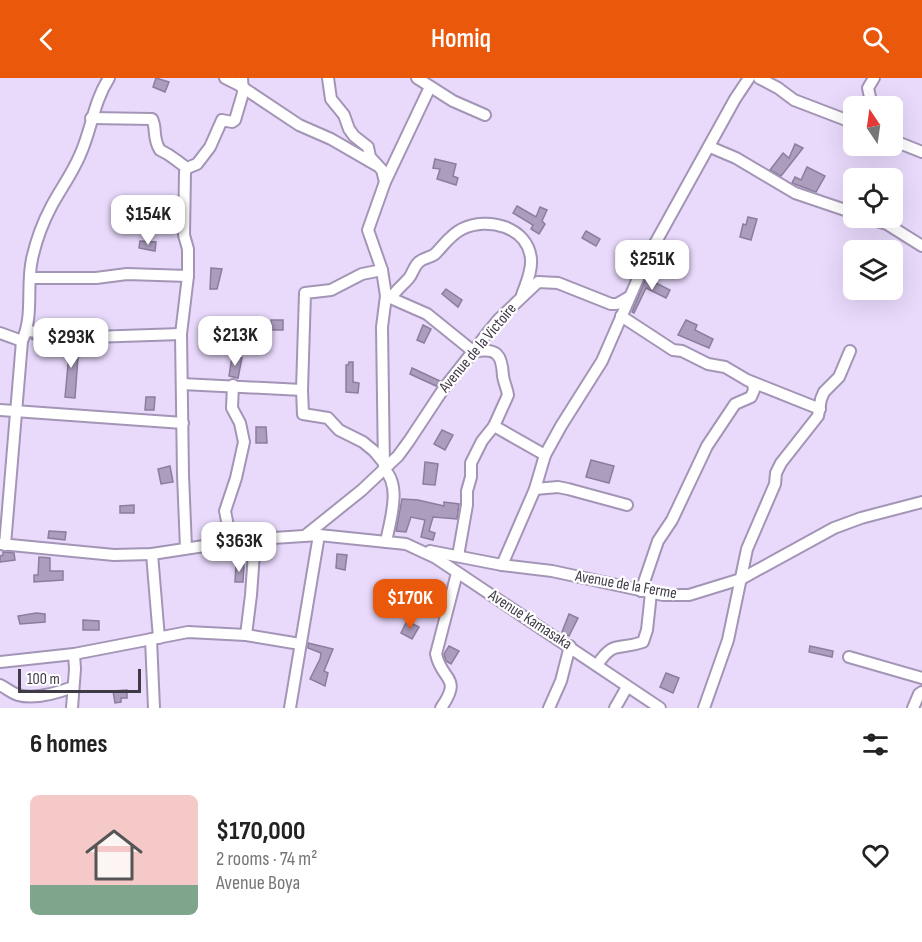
<!DOCTYPE html>
<meta charset="utf-8">
<style>
body{margin:0;font-family:"Sofia Sans Condensed",sans-serif;background:#f2f2f2;color:#222;height:100vh;display:flex;flex-direction:column;font-size:22px;white-space:nowrap}
*{box-sizing:border-box;margin:0}
p{font-size:20px;color:#767676}
.icon{flex:none;width:33px;height:33px;fill:none;stroke:currentColor;stroke-width:2;stroke-linecap:round;stroke-linejoin:round}
.map{position:relative;height:630px;overflow:hidden}
.panel{display:flex;flex-direction:column;background:#fff;flex:1}
.panel>*{flex:none}
.needle{width:39px;rotate:347deg}
.controls{position:absolute;left:843px;top:18px;display:grid;gap:12px}
.controls a{display:grid;place-items:center;width:60px;height:60px;border-radius:9px;background:#fff;box-shadow:0 6px 24px #0002;font-size:30px}
.scale{position:absolute;left:18px;bottom:15px;width:123px;box-sizing:border-box;padding-left:6px;border:3px solid #403a47;border-top:0;font-size:16px;line-height:21px;white-space:nowrap;color:#403a47;-webkit-text-stroke:4px #fff;paint-order:stroke}
.price{position:absolute;translate:-50% -51px;padding:0 14px;border-radius:12px;background:#fff;color:#222;font-size:20px;line-height:39px;filter:drop-shadow(0 2px 3px #0008)}
.price::after{content:'';position:absolute;left:50%;top:36px;width:18px;height:14px;margin-left:-9px;background:inherit;clip-path:polygon(0 0,100% 0,50% 100%)}
.price.active{background:#ea580c;color:#fff}
ul{padding:0;list-style:none}
li{display:flex;align-items:center;gap:18px;height:150px;padding:0 30px}
li+li{border-top:2px solid #e0e0e0}
li span{display:grid;place-items:center;flex:none;width:168px;height:120px;border-radius:9px;color:#555}
li>.icon{margin-inline-start:auto}
span .icon{width:72px;height:72px;fill:#fffc;stroke-width:1}
li b{font-size:26px}
h2{display:flex;justify-content:space-between;align-items:center;height:72px;padding:0 30px;font-size:26px}
header{display:flex;justify-content:space-between;align-items:center;height:78px;padding:0 30px;background:#ea580c;color:#fff;font-size:27px;font-weight:600}
.map>svg:first-child{display:block}
.building{fill:#ac9dbe;stroke:#8b7d9c;stroke-width:1.5}
.lines{fill:none;stroke-linecap:round;stroke-linejoin:round}
.minor-casing{stroke:#a395b5;stroke-width:14}
.minor{stroke:#fff;stroke-width:10}
.labels{text-anchor:middle;dominant-baseline:central;stroke-width:4.5;stroke-linejoin:round;paint-order:stroke}
.street-label{font-size:16px;fill:#403a47;stroke:#fff}
</style>
<header><svg class="icon" aria-label="back" viewBox="0 0 24 24"><path d="M15 5l-7 7 7 7"/></svg>Homiq<svg class="icon" aria-label="search" viewBox="0 0 24 24"><circle cx="10" cy="10" r="6"/><path d="M15 15l6 6"/></svg></header>
<div class="map">
<svg width="922" height="630" viewBox="0 0 922 630">
<rect width="100%" height="100%" fill="#e9dafc"/>
<g class="building">
<path d="M156,0L169,4L165,14L153,9Z"/>
<path d="M795,66L803,70L781,98L770,92L783,75L789,80Z"/>
<path d="M435,81L456,86L453,98L458,100L456,107L437,101L440,91L433,90Z"/>
<path d="M807,89L825,98L816,114L792,105L795,99L801,102Z"/>
<path d="M517,128L536,139L540,129L547,132L542,143L545,146L539,156L531,151L533,147L513,135Z"/>
<path d="M748,139L757,141L751,162L740,159L743,146L746,147Z"/>
<path d="M586,153L600,161L596,168L582,160Z"/>
<path d="M140,163L156,164L155,173L139,170Z"/>
<path d="M211,190L222,191L217,211H210Z"/>
<path d="M646,200L670,212L666,220L646,210L634,235L632,234Z"/>
<path d="M446,211L462,222L458,229L442,216Z"/>
<path d="M271,242H283V252H272Z"/>
<path d="M686,242L697,247L695,252L713,261L709,270L678,257Z"/>
<path d="M423,247L431,251L424,265L417,262Z"/>
<path d="M31,261L79,265L75,320L65,319L70,266Z"/>
<path d="M232,279L242,280L238,300L229,298Z"/>
<path d="M349,284H353V304L359,305L358,315L346,314V287H348Z"/>
<path d="M412,290L440,303L436,308L410,296Z"/>
<path d="M146,319H155L154,332H145Z"/>
<path d="M256,349H266L267,365H256Z"/>
<path d="M442,352L453,357L445,372L434,366Z"/>
<path d="M591,382L614,388L609,405L586,399Z"/>
<path d="M425,384L438,386L435,407L423,406Z"/>
<path d="M170,388L173,404L161,406L158,391Z"/>
<path d="M402,421L418,422L444,428V424L459,426L457,441L433,439L429,453L435,455L433,462L421,459L425,442L411,439L406,454L396,453Z"/>
<path d="M134,427V435H120V428Z"/>
<path d="M49,453L66,454L65,462L48,460Z"/>
<path d="M3,474L14,475L15,482L0,484V478L3,477Z"/>
<path d="M337,476L347,477L345,492L336,490Z"/>
<path d="M39,479L50,480V493H63V502L34,504V497H38Z"/>
<path d="M236,486L244,487L243,504H235Z"/>
<path d="M36,535L45,536V544L20,546L18,538Z"/>
<path d="M569,536L578,540L569,558L562,554Z"/>
<path d="M83,542L99,543V552H83Z"/>
<path d="M407,543L419,549L412,561L401,555Z"/>
<path d="M308,565L333,571L324,593L328,595L325,608L310,601L320,581L321,575L308,570Z"/>
<path d="M449,568L459,573L451,586L446,583L444,576Z"/>
<path d="M810,568L833,573L832,579L809,574Z"/>
<path d="M666,595L679,600L673,615L660,609Z"/>
<path d="M127,612V620H121V624L115,625L113,613Z"/>
</g>
<g class="lines">
<g class="minor-casing">
<g id="minor">
<path d="M225,0L239,7L299,47L331,61L376,87"/>
<path d="M328,0L331,21L344,37L349,51L354,58L368,69L370,79L382,92L385,104"/>
<path d="M417,0L453,23L485,37"/>
<path d="M759,0L778,10L794,22L854,45"/>
<path d="M872,28L868,10L874,0"/>
<path d="M91,40L152,41C157,50 152,60 160,72C173,78 175,82 187,90"/>
<path d="M892,62L922,74"/>
<path d="M710,69L736,80L795,115L854,135"/>
<path d="M868,140L887,146L922,168"/>
<path d="M30,200H96L127,196L188,198"/>
<path d="M386,218L427,236L474,274C497,269 502,277 503,298C504,305 507,310 508,317L494,348L482,363L471,385V399L467,413V427L458,478"/>
<path d="M391,220C396,212 403,207 409,200C413,195 414,188 419,184C423,180 430,180 435,176C444,167 450,157 462,151C488,138 528,149 531,181C532,194 526,205 522,217"/>
<path d="M621,238L673,272L682,273L708,286L725,289L747,302L820,331"/>
<path d="M27,253L92,259L181,256"/>
<path d="M0,255L22,263"/>
<path d="M182,306L302,312L305,215L331,212L362,196L382,192"/>
<path d="M233,307L232,330L240,345L244,364L236,400L225,433L228,448L243,462"/>
<path d="M302,312L303,336L328,340L339,352L363,364L374,373L384,385"/>
<path d="M0,332L183,345"/>
<path d="M494,348L545,377"/>
<path d="M535,411L558,409L568,411L627,427"/>
<path d="M306,457L362,412L398,378L409,363L444,310L489,253L499,241L538,204L558,205L611,226H617L629,219"/>
<path d="M386,464C390,442 402,408 384,391L382,249L386,218L382,192L368,152L385,104L430,9"/>
<path d="M0,466L114,477L152,476L243,462L319,457L406,466L436,480L660,630"/>
<path d="M5,467L22,263C34,237 26,209 32,181C36,163 42,146 51,129C60,112 72,96 80,77C92,51 93,25 109,0"/>
<path d="M186,470L183,397L181,256L188,198V171L184,157L185,94L187,90L197,86L210,69L222,42L232,44L235,42L243,15L242,0"/>
<path d="M430,473L502,487L552,493L663,517H689L741,501L834,450L861,440L922,424"/>
<path d="M152,476L159,560"/>
<path d="M502,487L535,411L545,377L561,348L602,283L647,180L735,21L749,0"/>
<path d="M641,513L658,463L672,442L707,368L735,326L751,319L754,312L753,305"/>
<path d="M246,557L251,517L255,461"/>
<path d="M151,561L154,630"/>
<path d="M849,579L922,600"/>
<path d="M0,584L74,576L188,554L246,557L300,566"/>
<path d="M597,587C615,561 617,573 643,564L647,552L651,515"/>
<path d="M0,607C6,610 12,615 18,617C35,622 57,615 73,609"/>
<path d="M72,630L75,591L74,576"/>
<path d="M290,630L319,457"/>
<path d="M441,630C463,598 442,604 436,576L457,495"/>
<path d="M549,630L561,603L570,568"/>
<path d="M615,630L627,609"/>
<path d="M704,630L728,562L747,471L775,406L776,395L781,385L818,338L821,321L824,314L839,299L850,273"/>
<path d="M913,630L919,616L922,614"/>
</g>
</g>
<use href="#minor" class="minor"/>
</g>
<g class="labels">
<g class="street-label">
<text transform="translate(478 270) rotate(-50)">Avenue de la Victoire</text>
<text transform="translate(626 507) rotate(10)">Avenue de la Ferme</text>
<text transform="translate(530 542) rotate(33)">Avenue Kamasaka</text>
</g>
</g>
</svg>
<div class="controls">
<a><svg class="needle" viewBox="-14 -14 28 28"><path d="M0-13l5 13h-10z" fill="#e53935"/><path d="M0 13l5-13h-10z" fill="#767676"/></svg></a>
<a><svg class="icon" aria-label="locate" viewBox="0 0 24 24"><circle cx="12" cy="12" r="6"/><path d="M12 2v4M12 18v4M2 12h4M18 12h4"/></svg></a>
<a><svg class="icon" aria-label="layers" viewBox="0 0 24 24"><path d="M12 4l9 5-9 5-9-5zM3 14l9 5 9-5"/></svg></a>
</div>
<div class="scale">100 m</div>
<b class="price" style="left:148px;top:168px">$154K</b>
<b class="price" style="left:652px;top:213px">$251K</b>
<b class="price" style="left:235px;top:289px">$213K</b>
<b class="price" style="left:71px;top:291px">$293K</b>
<b class="price" style="left:239px;top:495px">$363K</b>
<b class="price active" style="left:410px;top:552px">$170K</b>
</div>
<section class="panel">
<h2>6 homes<svg class="icon" aria-label="filters" viewBox="0 0 24 24"><path d="M4 7h16M4 17h16"/><circle cx="9" cy="7" r="2"/><circle cx="15" cy="17" r="2"/></svg></h2>
<ul>
<li><span style="background:linear-gradient(#f6c9c9 75%,#7fa58c 0)"><svg class="icon" aria-label="home" viewBox="0 0 24 24"><path d="M3 11l9-7 9 7M6 9v11h12V9"/></svg></span><div><b>$170,000</b><p>2 rooms · 74 m²</p><p>Avenue Boya</p></div><svg class="icon" aria-label="heart" viewBox="0 0 24 24"><path d="M12 20l-8-8c-3-5 5-10 8-4 3-6 11-1 8 4z"/></svg></li>
</ul>
</section>
